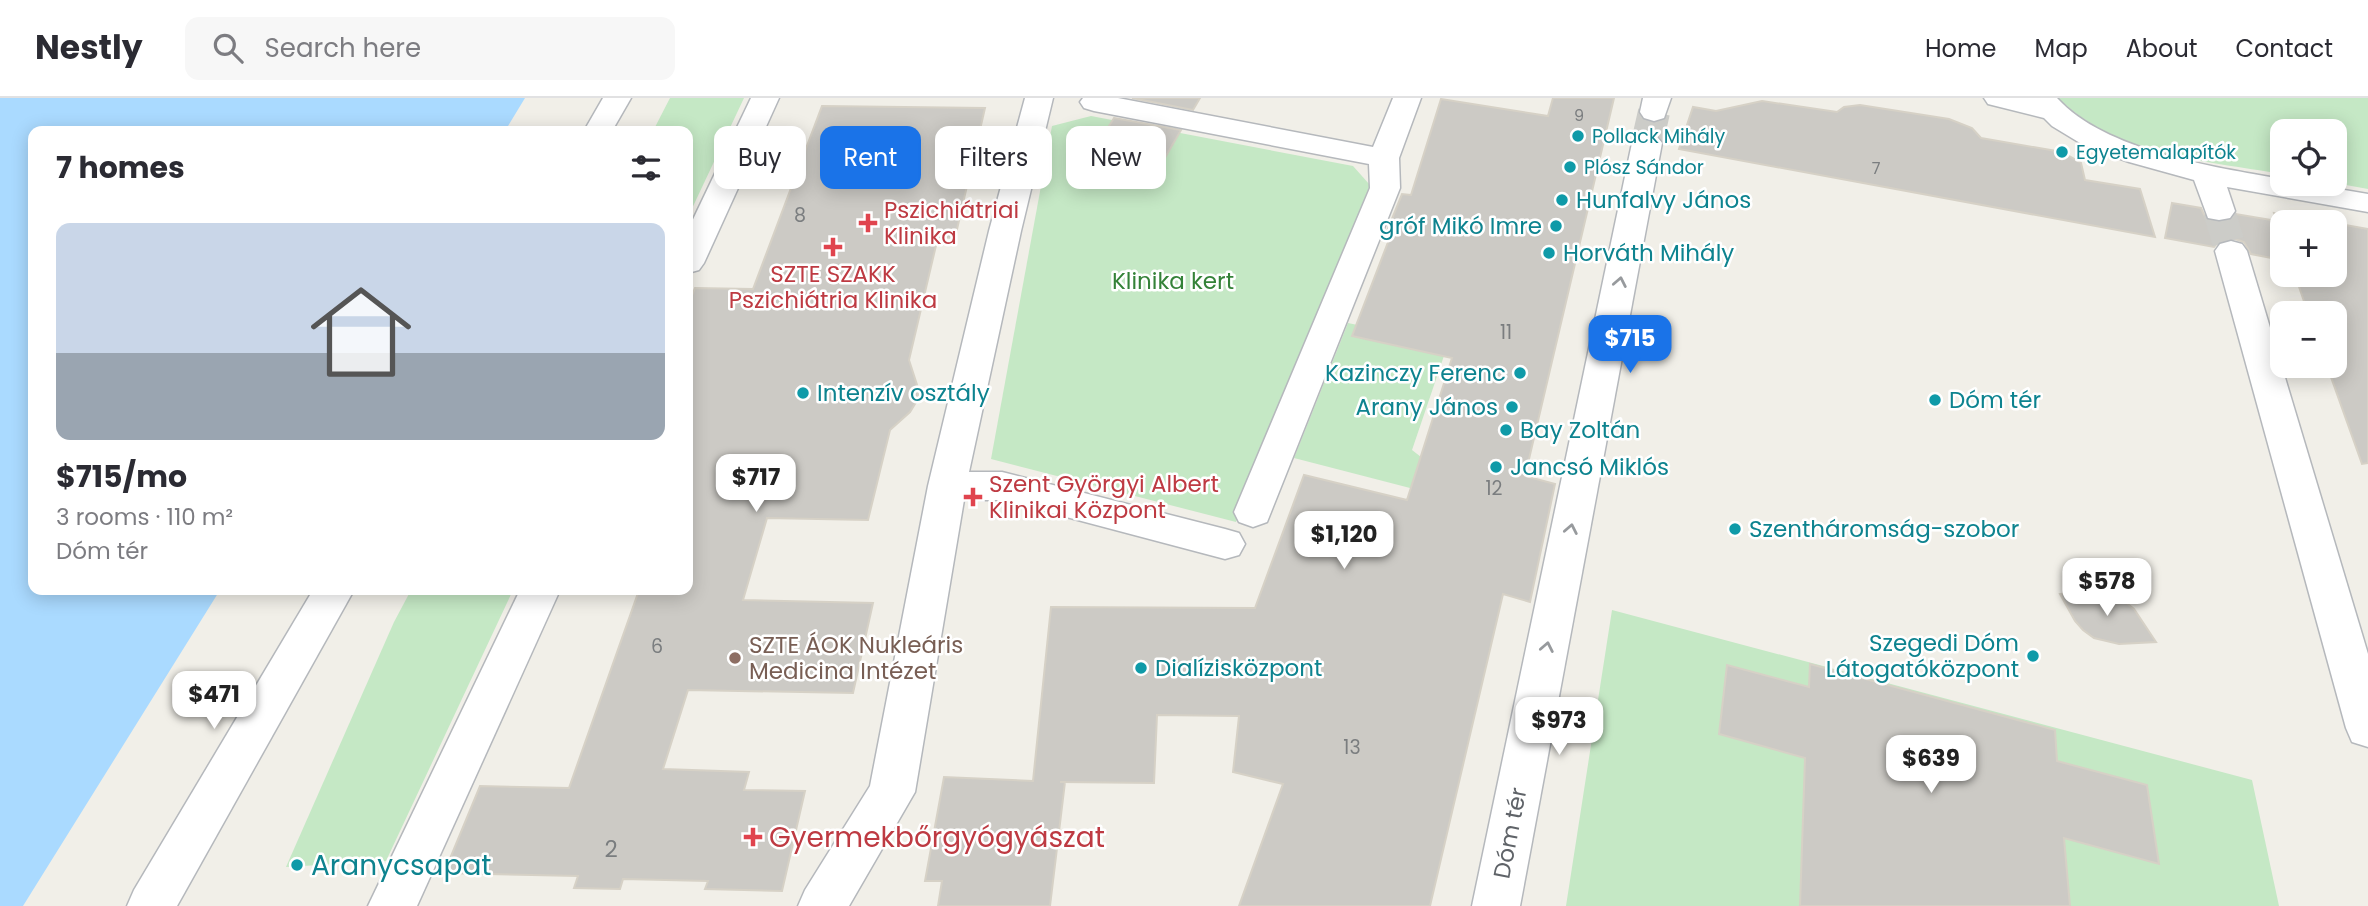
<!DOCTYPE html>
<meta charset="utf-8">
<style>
body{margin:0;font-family:Poppins,sans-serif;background:#f7f7f7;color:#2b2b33;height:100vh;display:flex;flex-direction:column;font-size:26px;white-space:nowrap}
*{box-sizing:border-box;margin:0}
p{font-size:23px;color:#7c7c81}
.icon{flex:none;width:38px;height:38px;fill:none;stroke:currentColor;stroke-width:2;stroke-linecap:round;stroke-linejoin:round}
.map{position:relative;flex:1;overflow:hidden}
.drawer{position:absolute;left:28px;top:28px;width:665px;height:469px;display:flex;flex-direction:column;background:#fff;border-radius:14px;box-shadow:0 4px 18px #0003}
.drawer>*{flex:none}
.guide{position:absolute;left:714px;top:28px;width:665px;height:63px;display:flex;gap:14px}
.fabs{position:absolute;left:2270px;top:21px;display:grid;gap:14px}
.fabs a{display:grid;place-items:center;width:77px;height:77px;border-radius:14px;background:#fff;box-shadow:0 4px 18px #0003;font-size:35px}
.price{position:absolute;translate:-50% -60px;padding:0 16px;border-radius:14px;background:#fff;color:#222;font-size:23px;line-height:46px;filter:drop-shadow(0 2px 4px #0008)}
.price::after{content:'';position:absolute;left:50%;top:42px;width:21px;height:16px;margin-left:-10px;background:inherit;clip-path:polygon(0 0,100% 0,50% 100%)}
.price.active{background:#1a73e8;color:#fff}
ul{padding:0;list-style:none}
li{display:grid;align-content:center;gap:14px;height:371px;padding:0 28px}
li+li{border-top:2px solid #e1e1e2}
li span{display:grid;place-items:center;height:217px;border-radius:14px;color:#555}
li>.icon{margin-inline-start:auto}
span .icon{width:126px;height:126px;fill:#fffc;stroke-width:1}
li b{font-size:30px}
h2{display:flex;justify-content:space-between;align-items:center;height:84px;padding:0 28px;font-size:30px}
.pill{padding:0 24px;border-radius:14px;background:#fff;box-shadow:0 4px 18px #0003;font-size:24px;line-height:63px}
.pill.active{background:#1a73e8;color:#fff}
header{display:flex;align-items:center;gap:42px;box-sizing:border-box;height:98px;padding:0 35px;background:#fff;border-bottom:2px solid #e1e1e2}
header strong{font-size:33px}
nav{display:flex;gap:38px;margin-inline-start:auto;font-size:24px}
.search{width:490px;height:63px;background:#f7f7f7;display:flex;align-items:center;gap:18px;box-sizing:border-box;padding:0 24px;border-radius:14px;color:#7c7c81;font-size:26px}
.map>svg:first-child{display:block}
.green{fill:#c5e8c5}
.water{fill:#aadaff}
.building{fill:#cccac5;stroke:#d6d1c6;stroke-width:2}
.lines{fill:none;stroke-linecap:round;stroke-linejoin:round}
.minor-tunnel{stroke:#ccccc8;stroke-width:32;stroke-dasharray:32 16;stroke-linecap:butt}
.minor-casing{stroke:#b5b8bc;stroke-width:3}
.minor{fill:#fff;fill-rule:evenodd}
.oneway{stroke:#979a9d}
.culture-dot{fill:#0f9aa8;stroke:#fff;stroke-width:2.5}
.health-dot{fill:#e0444e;stroke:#fff;stroke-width:2.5}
.education-dot{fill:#8d6e63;stroke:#fff;stroke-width:2.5}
.labels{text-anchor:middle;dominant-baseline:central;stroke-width:5;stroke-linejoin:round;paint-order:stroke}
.far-number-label{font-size:16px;fill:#7a7d7f}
.far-culture-label{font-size:19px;fill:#0d838f;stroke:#fff;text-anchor:start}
.number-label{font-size:19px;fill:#7a7d7f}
.culture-label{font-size:23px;fill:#0d838f;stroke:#fff;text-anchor:start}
.health-label{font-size:23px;fill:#be3a42;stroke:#fff;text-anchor:start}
.park-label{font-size:23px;fill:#348238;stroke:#fff}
.education-label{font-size:23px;fill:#785e54;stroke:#fff;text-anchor:start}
.street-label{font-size:23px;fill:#5f6368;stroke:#fff}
.near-number-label{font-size:23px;fill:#7a7d7f}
.near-health-label{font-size:28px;fill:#be3a42;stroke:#fff;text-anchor:start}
.near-culture-label{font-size:28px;fill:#0d838f;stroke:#fff;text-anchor:start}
</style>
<header>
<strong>Nestly</strong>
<div class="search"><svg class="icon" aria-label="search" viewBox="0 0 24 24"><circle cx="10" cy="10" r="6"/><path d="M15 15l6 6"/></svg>Search here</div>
<nav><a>Home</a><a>Map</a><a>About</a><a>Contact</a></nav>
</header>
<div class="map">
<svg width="2368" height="808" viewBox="0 0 2368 808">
<rect width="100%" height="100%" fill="#f1efe8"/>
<g class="green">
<path d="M670,0H744L688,119V33H653Z"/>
<path d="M2058,0H2368V91L2335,85L2334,33H2282V76C2202,62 2120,59 2058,0Z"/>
<path d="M1091,18L1353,68L1370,87L1236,424L991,361L1052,28Z"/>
<path d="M1348,225L1448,246L1412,352L1421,359L1441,398L1294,360Z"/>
<path d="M411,492H513L386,763L286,769L394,524Z"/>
<path d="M1612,512L2252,682L2279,808H1566Z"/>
</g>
<path class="water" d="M0,0H525L505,33H33V492H220L23,808H0Z"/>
<g class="building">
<path d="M1132,0H1200L1193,12Z"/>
<path d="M1553,0H1614L1525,378L1555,386L1530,504L1503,496L1430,808H1239L1283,686L1233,674L1239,618L1157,617L1154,685L1060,684H1065L1050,808H938L942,783H925L944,679L1033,683L1051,509L1255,510L1304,377L1407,402L1452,260L1352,238L1390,139L1385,138L1402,96L1411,97L1441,1L1548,18Z"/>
<path d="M1762,3L1837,14L1844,9L1860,7L1949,21L1972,30L1981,40L2062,54L2081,65L2085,82L2140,91L2155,139L1679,51L1693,9L1716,13Z"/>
<path d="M822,8L985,10L955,140L938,139L909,262L918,290V301L910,314L890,332L868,422L767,420L743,502L873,505L853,595L688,592L663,671L749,674L744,692L805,693L782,793L705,791L708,783L623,781L620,791L574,790L578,778L444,775L480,688L569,690L638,495H646L647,492H688V207L695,190L753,191Z"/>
<path d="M1114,20L1181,32L1162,65L1094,52Z"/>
<path d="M2172,105L2201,110L2206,121L2219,125L2230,123L2236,116L2277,123L2274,115L2327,124H2282V162L2251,156L2244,144L2232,140L2219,143L2214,149L2165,140Z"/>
<path d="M2334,125L2368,131V365L2362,366L2327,268H2334V215H2308L2295,177H2334Z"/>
<path d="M2089,492L2100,493L2124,503L2134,511L2156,544L2119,546L2094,540L2083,532L2075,523L2060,496Z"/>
<path d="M1810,566L2055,632L2057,663L2147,687L2159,766L2064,740L2070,808H1800L1805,660L1719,636L1727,567L1809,589Z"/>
</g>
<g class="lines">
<g class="minor-tunnel">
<path d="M1647,45L1654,14"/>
<path d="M2219,113L2231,153"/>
</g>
<g class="minor-casing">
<g id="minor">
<path d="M603,0H631L612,33H584Z"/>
<path d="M751,0H779L704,165L699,172L688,175V132Z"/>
<path d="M1025,0H1053L1021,133L969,374H1002L1225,431L1239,435L1245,446L1239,457L1225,461L1002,402H964L915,694L849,808H798L805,792L870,688L928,388L989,133Z"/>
<path d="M1083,0H1118L1373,49L1393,0H1421L1399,60L1400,90L1267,424L1253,429L1239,424L1234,414L1370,90L1369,66L1094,13L1084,10L1080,4Z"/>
<path d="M1643,0H1671L1664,20L1654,23L1644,20L1640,14Z"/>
<path d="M1984,0H2057C2105,53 2214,69 2282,81V86H2309L2368,96V114L2227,89L2235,113L2230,120L2219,122L2208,120L2194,82L2129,64L2085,48L2052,28L2044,20L1988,6Z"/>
<path d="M1647,36L1657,39L1662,45L1520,808H1472L1632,45L1637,39Z"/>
<path d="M2231,143L2242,146L2247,153L2368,556V649L2352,644L2346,630L2215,153L2220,146Z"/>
<path d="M313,492H354L177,808H127L134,792Z"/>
<path d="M520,492H560L417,808H368Z"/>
</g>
</g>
<use href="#minor" class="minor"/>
</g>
<defs><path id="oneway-chevron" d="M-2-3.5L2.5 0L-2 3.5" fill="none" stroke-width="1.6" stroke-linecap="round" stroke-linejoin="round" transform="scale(1.75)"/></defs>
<g class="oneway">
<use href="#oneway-chevron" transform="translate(1620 184) rotate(-79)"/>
<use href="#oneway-chevron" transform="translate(1571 431) rotate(-79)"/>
<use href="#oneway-chevron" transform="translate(1547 549) rotate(-79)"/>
</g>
<g class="culture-dot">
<circle cx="1578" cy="38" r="7"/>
<circle cx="2062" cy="54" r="7"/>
<circle cx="1570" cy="69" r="7"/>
<circle cx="1562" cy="102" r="7"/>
<circle cx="1556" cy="128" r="7"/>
<circle cx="1549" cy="155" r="7"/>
<circle cx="1520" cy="275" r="7"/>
<circle cx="803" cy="295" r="7"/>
<circle cx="1935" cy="302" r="7"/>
<circle cx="1512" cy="309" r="7"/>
<circle cx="1506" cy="332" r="7"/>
<circle cx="1496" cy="369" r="7"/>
<circle cx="1735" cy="431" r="7"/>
<circle cx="2033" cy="558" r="7"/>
<circle cx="1141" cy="570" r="7"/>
<circle cx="297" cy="767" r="7"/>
</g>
<g class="health-dot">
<path d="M864.5 114.5h7v7h7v7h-7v7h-7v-7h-7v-7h7z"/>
<path d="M829.5 138.5h7v7h7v7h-7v7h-7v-7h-7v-7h7z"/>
<path d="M969.5 388.5h7v7h7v7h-7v7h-7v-7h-7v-7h7z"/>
<path d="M749.5 728.5h7v7h7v7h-7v7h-7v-7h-7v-7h7z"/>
</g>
<circle class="education-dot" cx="735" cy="560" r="7"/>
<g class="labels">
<g class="far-number-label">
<text x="1579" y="17">9</text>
<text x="1876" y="70">7</text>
</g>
<g class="far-culture-label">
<text x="1592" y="38">Pollack Mihály</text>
<text x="2076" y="54">Egyetemalapítók</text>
<text x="1584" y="69">Plósz Sándor</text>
</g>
<g class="number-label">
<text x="800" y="117">8</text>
<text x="1506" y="234">11</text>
<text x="1494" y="390">12</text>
<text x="657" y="548">6</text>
<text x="1352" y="649">13</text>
</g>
<g class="culture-label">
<text x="1576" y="102">Hunfalvy János</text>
<text x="1542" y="128" text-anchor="end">gróf Mikó Imre</text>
<text x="1563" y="155">Horváth Mihály</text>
<text x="1506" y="275" text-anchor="end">Kazinczy Ferenc</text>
<text x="817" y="295">Intenzív osztály</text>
<text x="1949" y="302">Dóm tér</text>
<text x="1498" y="309" text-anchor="end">Arany János</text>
<text x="1520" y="332">Bay Zoltán</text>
<text x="1510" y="369">Jancsó Miklós</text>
<text x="1749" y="431">Szentháromság-szobor</text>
<text x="2019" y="545" text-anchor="end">Szegedi Dóm<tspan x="2019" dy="26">Látogatóközpont</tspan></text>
<text x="1155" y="570">Dialízisközpont</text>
</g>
<g class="health-label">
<text x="884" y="112">Pszichiátriai<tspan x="884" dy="26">Klinika</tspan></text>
<text x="833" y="176" text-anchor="middle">SZTE SZAKK<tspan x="833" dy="26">Pszichiátria Klinika</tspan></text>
<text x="989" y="386">Szent Györgyi Albert<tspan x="989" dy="26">Klinikai Központ</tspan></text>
</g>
<g class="park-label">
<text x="1173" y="183">Klinika kert</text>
</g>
<g class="education-label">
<text x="749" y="547">SZTE ÁOK Nukleáris<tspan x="749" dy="26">Medicina Intézet</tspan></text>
</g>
<g class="street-label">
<text transform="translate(1510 735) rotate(-79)">Dóm tér</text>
</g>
<g class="near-number-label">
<text x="611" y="751">2</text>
</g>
<g class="near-health-label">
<text x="769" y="739">Gyermekbőrgyógyászat</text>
</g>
<g class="near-culture-label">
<text x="311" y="767">Aranycsapat</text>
</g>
</g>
</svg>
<div class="fabs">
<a><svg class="icon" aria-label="locate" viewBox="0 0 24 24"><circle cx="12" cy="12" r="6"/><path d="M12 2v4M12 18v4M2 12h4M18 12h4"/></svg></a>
<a>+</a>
<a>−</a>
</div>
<b class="price active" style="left:1630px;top:277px">$715</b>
<b class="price" style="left:756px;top:416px">$717</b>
<b class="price" style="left:1344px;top:473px">$1,120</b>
<b class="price" style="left:2107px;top:520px">$578</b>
<b class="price" style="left:214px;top:633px">$471</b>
<b class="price" style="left:1559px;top:659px">$973</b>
<b class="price" style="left:1931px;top:697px">$639</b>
<div class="guide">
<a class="pill">Buy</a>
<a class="pill active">Rent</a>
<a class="pill">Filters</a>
<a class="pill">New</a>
</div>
<section class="drawer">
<h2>7 homes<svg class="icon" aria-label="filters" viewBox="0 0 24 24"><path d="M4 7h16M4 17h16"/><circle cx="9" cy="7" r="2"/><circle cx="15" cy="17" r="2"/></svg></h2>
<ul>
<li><span style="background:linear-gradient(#c9d6e8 60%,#9aa5b1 0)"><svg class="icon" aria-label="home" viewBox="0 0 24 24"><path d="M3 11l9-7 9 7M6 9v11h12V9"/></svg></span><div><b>$715/mo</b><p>3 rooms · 110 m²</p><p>Dóm tér</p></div></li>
</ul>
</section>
</div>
